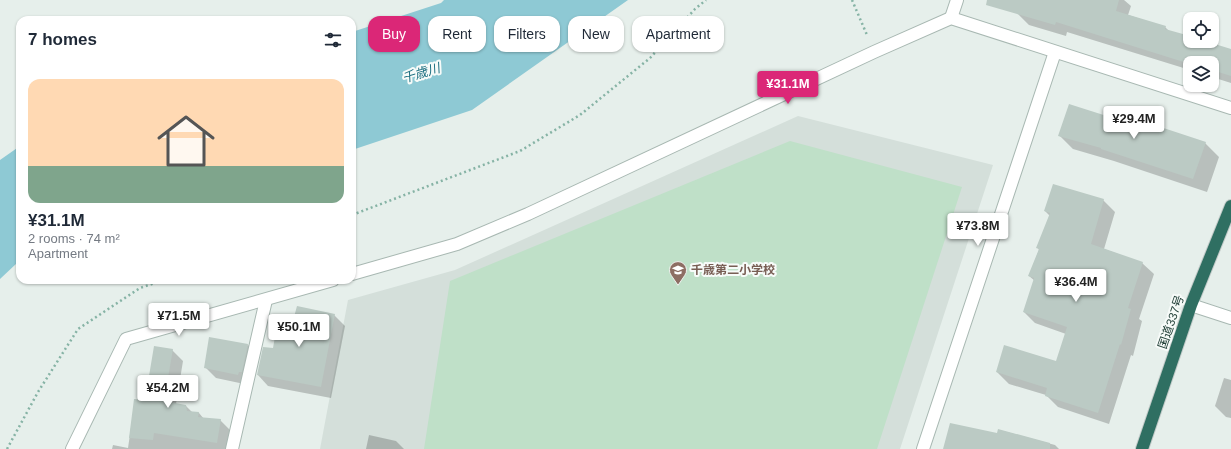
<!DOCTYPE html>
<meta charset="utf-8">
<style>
body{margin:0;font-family:Helvetica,"Noto Sans JP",sans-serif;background:#f2f2f3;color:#1f2937;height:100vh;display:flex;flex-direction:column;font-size:15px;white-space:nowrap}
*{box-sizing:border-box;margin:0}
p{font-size:13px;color:#747a83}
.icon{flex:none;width:22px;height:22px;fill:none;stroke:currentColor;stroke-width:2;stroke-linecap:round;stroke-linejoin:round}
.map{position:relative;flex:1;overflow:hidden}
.details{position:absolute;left:16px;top:16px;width:340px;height:268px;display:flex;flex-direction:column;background:#fff;border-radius:12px;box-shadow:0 1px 3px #0004}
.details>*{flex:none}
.banner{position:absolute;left:368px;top:16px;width:380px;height:36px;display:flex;gap:8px}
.fabs{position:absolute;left:1183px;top:12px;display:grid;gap:8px}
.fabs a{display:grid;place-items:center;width:36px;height:36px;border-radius:8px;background:#fff;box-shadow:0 1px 3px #0004;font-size:20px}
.price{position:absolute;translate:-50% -34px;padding:0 9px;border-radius:4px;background:#fff;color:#222;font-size:13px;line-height:26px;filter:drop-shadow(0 1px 2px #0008)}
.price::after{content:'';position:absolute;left:50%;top:24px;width:12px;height:9px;margin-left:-6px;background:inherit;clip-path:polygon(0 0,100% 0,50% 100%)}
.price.current{background:#db2777;color:#fff}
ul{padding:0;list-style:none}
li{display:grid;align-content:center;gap:8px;height:212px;padding:0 12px}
li span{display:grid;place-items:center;height:124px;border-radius:12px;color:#555}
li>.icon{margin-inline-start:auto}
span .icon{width:72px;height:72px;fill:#fffc;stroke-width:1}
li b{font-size:17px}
h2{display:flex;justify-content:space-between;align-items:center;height:48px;padding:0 12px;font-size:17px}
.chip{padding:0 14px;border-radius:12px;background:#fff;box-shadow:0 1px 3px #0004;font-size:14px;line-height:36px}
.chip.current{background:#db2777;color:#fff}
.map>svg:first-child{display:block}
.built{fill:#d4dfda}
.green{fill:#bfe0c8}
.water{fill:#8ec9d4}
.shadow{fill:#0003}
.building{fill:#bbcac4}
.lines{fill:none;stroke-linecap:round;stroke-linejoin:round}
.street-casing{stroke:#a8b8b2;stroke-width:14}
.highway-casing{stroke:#c2cac8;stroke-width:14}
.path{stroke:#86b3a5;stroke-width:2.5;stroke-dasharray:2 3;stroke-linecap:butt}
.street{stroke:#fff;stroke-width:12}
.highway{stroke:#2f6f62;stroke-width:12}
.labels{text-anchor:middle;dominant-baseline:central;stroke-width:4;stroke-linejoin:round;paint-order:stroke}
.education-label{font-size:12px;font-weight:bold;fill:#785e54;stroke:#f7fbf9;text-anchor:start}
.street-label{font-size:12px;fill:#24423a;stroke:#f7fbf9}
.water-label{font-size:13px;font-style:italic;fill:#1c6f80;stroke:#f7fbf9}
</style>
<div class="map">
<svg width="1231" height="449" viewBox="0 0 1231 449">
<rect width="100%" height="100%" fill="#e6efeb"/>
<path class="built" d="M798,116L993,165L900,449H320L348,300L455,270Z"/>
<path class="green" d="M790,141L962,187L877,449H424L450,281Z"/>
<g class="water">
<path d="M444,0H628L472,110L352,150V32L441,3Z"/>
<path d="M20,146V262L17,263L0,279V160Z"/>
</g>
<g class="shadow">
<path d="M1023,0H1124L1131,6L1128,15L1165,27L1169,31L1190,37V41H1202L1231,50V83L1212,77V63H1190V70L1067,32L1066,36L1029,25L1018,14Z"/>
<path d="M1113,119L1205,143L1219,157L1207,192L1114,161L1073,149L1059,135Z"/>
<path d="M1103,200L1115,212L1104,249L1142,263L1154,274L1139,319L1142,321L1133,356L1131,355L1109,424L1058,407L1046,395L1009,384L997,372L1057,363L1066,334L1035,323L1024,312L1035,281L1029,276L1039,250L1038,248L1050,216L1045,211Z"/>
<path d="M334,315L345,326L331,398L268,386L258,375L295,319Z"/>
<path d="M248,345L259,356L249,385L216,378L205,367Z"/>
<path d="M172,350L183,361L176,404L186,406L193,413H199L204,419L220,420L231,431L228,449H112L113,445L128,448L135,400L145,401Z"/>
<path d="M1224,378L1231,380V418L1226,417L1215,406Z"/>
<path d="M999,430L1055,445L1059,449H944L998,434Z"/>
<path d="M369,435L396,441L404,449H366Z"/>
</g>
<g class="building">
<path d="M987,0H1119L1116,11L1166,26L1165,29L1190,36V41H1205L1231,49V76L1212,70V63L1190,64L1056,22L1055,25L986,5Z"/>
<path d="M1069,104L1113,118L1115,112L1206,142L1193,179L1101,149V148L1058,136Z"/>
<path d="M1053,184L1104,199L1091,244L1143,262L1128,308L1131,309L1121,345L1120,344L1098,413L1045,396L1047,388L996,372L1004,345L1056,361L1067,327L1023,312L1034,278L1028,276L1039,249L1036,248L1050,213L1044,211Z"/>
<path d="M297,306L335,314L321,387L257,375L263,347L273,348L279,314L294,317Z"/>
<path d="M209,337L248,344L242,372H239L238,375L204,368Z"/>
<path d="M154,346L173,349L164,401L186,405L187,411L199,412L198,417L221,419L217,443L154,433L153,440L129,438L134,399L145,400Z"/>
<path d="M950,423L997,433L998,429L1050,443V449H943Z"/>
</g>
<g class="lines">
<g class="street-casing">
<g id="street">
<path d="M951,18L957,0"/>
<path d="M352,274L457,244L528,214L874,52L951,18L1231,108"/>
<path d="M1191,305L1231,318"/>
<path d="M72,449L126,339L333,280"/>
<path d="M232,449L266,300"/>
<path d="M923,449L1055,52"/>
</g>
</g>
<g class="highway-casing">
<path id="highway" d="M1142,449L1191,305L1231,206"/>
</g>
<g class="path">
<path d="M852,0L867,35"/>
<path d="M352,215L520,151L580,115L650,58L695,9L706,0"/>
<path d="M7,449L38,392L78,329L140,288L164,280"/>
</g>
<use href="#street" class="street"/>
<use href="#highway" class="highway"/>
</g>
<defs>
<g id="school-pin" transform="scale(0.9)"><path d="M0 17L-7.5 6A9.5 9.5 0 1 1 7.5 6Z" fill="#8d6e63" stroke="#f7fbf9"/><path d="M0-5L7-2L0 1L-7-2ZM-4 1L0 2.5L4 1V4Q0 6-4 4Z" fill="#fff"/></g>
</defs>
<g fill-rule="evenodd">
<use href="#school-pin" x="678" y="270"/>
</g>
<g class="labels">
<g class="education-label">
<text x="691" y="270">千歳第二小学校</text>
</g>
<g class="street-label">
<text transform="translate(1171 322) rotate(-71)">国道337号</text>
</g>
<g class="water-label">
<text transform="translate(421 73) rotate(-17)">千歳川</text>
</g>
</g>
</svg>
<div class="fabs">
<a><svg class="icon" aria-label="locate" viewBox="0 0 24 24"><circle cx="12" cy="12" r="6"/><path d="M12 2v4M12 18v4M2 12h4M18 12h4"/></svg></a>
<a><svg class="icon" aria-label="layers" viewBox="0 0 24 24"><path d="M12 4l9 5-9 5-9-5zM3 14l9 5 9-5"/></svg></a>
</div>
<b class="price current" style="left:788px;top:105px">¥31.1M</b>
<b class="price" style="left:1134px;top:140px">¥29.4M</b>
<b class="price" style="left:978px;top:247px">¥73.8M</b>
<b class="price" style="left:1076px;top:303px">¥36.4M</b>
<b class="price" style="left:179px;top:337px">¥71.5M</b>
<b class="price" style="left:299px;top:348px">¥50.1M</b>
<b class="price" style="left:168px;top:409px">¥54.2M</b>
<div class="banner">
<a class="chip current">Buy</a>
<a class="chip">Rent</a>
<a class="chip">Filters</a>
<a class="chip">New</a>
<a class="chip">Apartment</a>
</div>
<section class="details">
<h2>7 homes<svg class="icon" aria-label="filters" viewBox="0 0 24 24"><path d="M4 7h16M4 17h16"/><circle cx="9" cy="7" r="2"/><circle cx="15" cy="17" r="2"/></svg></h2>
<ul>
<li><span style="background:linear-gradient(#ffd9b3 70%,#7fa58c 0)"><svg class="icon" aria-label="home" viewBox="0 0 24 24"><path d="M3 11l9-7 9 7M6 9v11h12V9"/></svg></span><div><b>¥31.1M</b><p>2 rooms · 74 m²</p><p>Apartment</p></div></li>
</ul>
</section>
</div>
